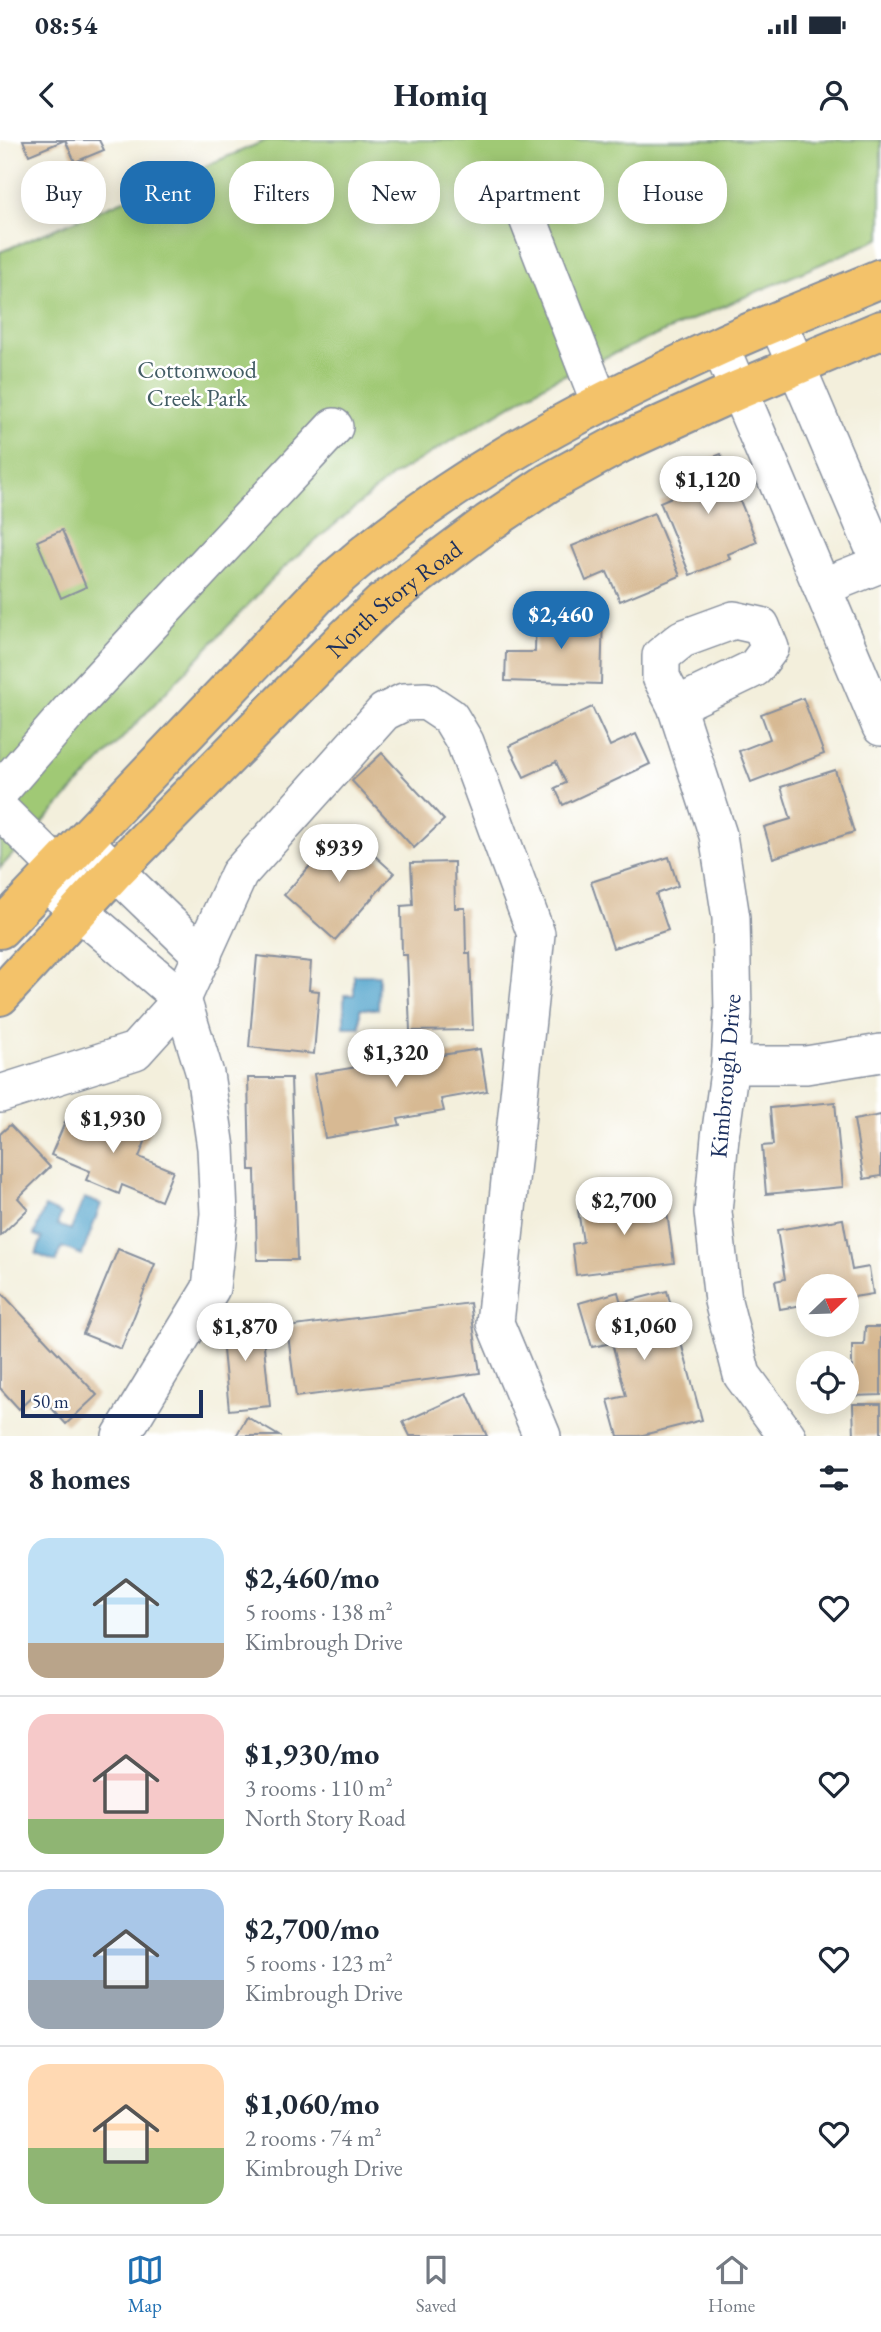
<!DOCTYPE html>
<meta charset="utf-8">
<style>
body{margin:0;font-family:"EB Garamond",serif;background:#f2f2f3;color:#1f2937;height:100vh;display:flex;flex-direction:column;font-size:26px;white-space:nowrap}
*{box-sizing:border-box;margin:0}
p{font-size:23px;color:#747a83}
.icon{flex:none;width:38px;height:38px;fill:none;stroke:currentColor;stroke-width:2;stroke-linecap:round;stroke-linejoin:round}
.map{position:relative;height:1296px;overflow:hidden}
.side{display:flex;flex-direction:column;background:#fff;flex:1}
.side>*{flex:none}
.banner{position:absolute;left:21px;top:21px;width:840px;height:63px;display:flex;gap:14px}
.needle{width:46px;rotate:67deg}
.fabs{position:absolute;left:796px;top:1134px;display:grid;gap:14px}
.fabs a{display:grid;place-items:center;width:63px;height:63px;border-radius:50%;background:#fff;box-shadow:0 4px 18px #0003;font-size:35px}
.scale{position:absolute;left:21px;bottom:18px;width:182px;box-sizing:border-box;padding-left:7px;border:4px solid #1b2f5e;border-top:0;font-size:19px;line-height:24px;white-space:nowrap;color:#1b2f5e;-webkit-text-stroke:5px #fff;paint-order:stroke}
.price{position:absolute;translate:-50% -60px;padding:0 16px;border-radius:24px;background:#fff;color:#222;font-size:23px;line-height:46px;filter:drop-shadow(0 2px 4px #0008)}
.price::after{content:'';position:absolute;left:50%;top:42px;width:21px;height:16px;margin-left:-10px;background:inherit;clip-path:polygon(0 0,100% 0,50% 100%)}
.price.current{background:#1f6fb2;color:#fff}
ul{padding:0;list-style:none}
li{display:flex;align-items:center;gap:21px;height:175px;padding:0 28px}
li+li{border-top:2px solid #e0e1e3}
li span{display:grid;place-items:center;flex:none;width:196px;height:140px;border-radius:21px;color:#555}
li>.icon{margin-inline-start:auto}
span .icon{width:84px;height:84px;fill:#fffc;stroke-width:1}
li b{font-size:30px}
h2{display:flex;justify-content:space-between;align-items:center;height:84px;padding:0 28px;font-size:30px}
.pill{padding:0 24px;border-radius:28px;background:#fff;box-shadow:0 4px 18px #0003;font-size:24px;line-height:63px}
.pill.current{background:#1f6fb2;color:#fff}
.status{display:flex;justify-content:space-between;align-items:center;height:49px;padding:0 35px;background:#fff;direction:ltr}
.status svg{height:19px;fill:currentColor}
header{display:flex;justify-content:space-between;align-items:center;height:91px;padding:0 28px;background:#fff;font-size:32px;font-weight:700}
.tabs{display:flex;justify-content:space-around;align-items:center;height:98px;border-top:2px solid #e0e1e3;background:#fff;font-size:19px;color:#747a83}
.tabs a{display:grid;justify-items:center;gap:4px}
.tabs .current{color:#1f6fb2}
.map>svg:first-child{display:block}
.green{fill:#a0c975;stroke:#5e7c6a;stroke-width:2}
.water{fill:#4fa3cb;stroke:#356994;stroke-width:2}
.building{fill:#d7b993}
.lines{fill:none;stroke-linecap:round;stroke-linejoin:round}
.minor-casing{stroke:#878f9d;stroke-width:40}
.major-casing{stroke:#878f9d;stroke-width:42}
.minor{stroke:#fff;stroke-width:37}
.major{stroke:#f3c26a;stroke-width:38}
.labels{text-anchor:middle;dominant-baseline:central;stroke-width:5;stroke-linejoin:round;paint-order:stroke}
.park-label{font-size:24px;fill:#435d65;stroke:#fff}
.street-label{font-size:24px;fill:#1b2f5e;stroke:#fff}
</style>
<div class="status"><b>08:54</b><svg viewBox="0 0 49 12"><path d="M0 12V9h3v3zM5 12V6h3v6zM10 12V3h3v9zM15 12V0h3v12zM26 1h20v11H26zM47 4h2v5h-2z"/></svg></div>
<header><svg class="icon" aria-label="back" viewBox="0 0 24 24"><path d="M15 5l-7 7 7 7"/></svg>Homiq<svg class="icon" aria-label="person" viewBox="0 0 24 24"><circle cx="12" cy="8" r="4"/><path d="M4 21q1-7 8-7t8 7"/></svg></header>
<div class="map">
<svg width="881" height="1296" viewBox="0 0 881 1296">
<rect width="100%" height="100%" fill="#fff"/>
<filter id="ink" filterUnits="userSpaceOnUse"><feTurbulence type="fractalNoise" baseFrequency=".0143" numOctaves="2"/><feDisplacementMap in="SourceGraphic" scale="14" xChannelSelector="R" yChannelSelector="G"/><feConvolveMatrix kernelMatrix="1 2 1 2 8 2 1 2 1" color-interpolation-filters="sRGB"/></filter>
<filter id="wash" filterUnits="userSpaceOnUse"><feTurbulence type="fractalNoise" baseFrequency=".00686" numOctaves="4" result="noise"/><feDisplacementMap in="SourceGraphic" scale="28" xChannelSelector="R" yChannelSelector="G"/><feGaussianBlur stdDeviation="1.57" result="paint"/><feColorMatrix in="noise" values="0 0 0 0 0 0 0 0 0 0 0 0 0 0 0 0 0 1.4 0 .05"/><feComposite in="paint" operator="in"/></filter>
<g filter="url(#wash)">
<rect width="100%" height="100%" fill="#f3efdc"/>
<path class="green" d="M267,0H881V98L553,240L391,337L280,431L0,728V112Z"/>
<g class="water">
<path d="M354,835H379L378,869H360V887H344V855H354Z"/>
<path d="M84,1058L101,1064L82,1115L62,1107L56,1122L36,1114L42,1098L34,1095L45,1067L61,1074L57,1085L71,1090Z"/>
</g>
<g id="blocks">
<g class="building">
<path d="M23,0H65L29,15Z"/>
<path d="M65,0H99L104,10L75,22Z"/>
<path d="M721,314L757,402L728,414L730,419L690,435L660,362L681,353L678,346L690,341L685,328Z"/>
<path d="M654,373L680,436L620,461L607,432L586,441L572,406Z"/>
<path d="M62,390L86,447L61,458L37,401Z"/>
<path d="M536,472L603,474L601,544L505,541L506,512H535Z"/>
<path d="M803,558L824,614L751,642L739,611L770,599L761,574Z"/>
<path d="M592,567L610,606L636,594L650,624L563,665L555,648L566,643L556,622L524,637L509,606Z"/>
<path d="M382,613L444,680L414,708L352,641Z"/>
<path d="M835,630L854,692L773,718L764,687L791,679L781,647Z"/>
<path d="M344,688L394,733L335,800L284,755Z"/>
<path d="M669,717L678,746L656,754L668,790L613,808L591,742Z"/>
<path d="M454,722L455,768H465L466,813H470L473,890L410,891L407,815H402L401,766L413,765L411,723Z"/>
<path d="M257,816L311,822L309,850L319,851L314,914L249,907Z"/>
<path d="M433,906L435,916L480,909L487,951L441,959L444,971L398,979L400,985L325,998L314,934L388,922L386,914Z"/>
<path d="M248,938H291L297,1120H257L255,1030H250Z"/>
<path d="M835,962L843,1047L766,1054L762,1006L773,1005L770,968Z"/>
<path d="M114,972L151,987L139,1017L173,1031L161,1061L122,1045L119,1054L86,1040L90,1031L51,1015L66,980L77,985L82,974L108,985Z"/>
<path d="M881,975V1036L864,1039L854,980Z"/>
<path d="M10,985L50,1027L18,1058L28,1069L0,1096V994Z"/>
<path d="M665,1058L674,1123L576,1135L572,1104L583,1102L578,1070Z"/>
<path d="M843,1079L852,1130L869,1127L873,1154L847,1158V1146H808V1164L780,1169L775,1141L785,1139L777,1090Z"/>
<path d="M118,1109L155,1124L121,1209L83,1194Z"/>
<path d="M0,1151L97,1255L66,1284L37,1252L19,1269L0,1248Z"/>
<path d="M667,1151L702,1280L639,1296H618L608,1260L626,1256L612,1203L592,1207L579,1163L618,1152L621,1163Z"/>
<path d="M470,1163L480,1233L296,1257L287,1187Z"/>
<path d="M261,1176L270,1266L229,1270L220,1180Z"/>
<path d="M865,1187H881V1255L852,1256V1205H864Z"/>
<path d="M467,1253L487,1296H410L403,1282Z"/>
<path d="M853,1264H881V1296H854Z"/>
<path d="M247,1277L279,1296H236Z"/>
</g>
</g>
</g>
<g filter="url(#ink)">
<use href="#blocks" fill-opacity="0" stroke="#878f9d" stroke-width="2"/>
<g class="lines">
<g class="minor-casing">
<g id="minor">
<path d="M520,58L600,263"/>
<path d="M778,183L881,425"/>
<path d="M720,206L881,587"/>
<path d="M822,447L880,424"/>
<path d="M676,566L755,528L770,508L761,486L734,480L682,499L661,516V537L676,566L718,695L731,778L733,873L730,925L720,997L713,1072L723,1161L742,1235L787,1296"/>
<path d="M0,651L75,565L334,287"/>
<path d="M0,670L79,748"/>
<path d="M84,701L203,816"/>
<path d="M45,742L182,859L205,934L216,1008L219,1074L211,1148L121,1296"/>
<path d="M730,925H806L881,913"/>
<path d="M0,954L135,911L182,859L239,734L384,572L404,562L426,561L450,577L465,602L536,794L495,1183L542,1296"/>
</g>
</g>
<g class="major-casing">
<g id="major">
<path d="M0,789L318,455C433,347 576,271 719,206C772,182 827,161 881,138"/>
<path id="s1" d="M0,856L116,730L340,503L382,463L424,431L488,383L548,343L621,303L738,250L881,190"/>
</g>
</g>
<use href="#minor" class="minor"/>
<use href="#major" class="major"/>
</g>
</g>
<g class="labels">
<g class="park-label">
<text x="197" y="229">Cottonwood<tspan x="197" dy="28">Creek Park</tspan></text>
</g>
<g class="street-label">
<text stroke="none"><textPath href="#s1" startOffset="560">North Story Road</textPath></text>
<text transform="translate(725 936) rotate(-85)">Kimbrough Drive</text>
</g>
</g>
</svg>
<div class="fabs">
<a><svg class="needle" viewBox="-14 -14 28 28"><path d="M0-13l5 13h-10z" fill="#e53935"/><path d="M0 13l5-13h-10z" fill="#747a83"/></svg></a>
<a><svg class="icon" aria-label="locate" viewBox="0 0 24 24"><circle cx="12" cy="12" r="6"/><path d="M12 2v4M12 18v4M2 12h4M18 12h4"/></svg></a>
</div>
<div class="scale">50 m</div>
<b class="price" style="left:708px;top:376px">$1,120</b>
<b class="price current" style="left:561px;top:511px">$2,460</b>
<b class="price" style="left:339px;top:744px">$939</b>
<b class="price" style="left:396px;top:949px">$1,320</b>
<b class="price" style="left:113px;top:1015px">$1,930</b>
<b class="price" style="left:624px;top:1097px">$2,700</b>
<b class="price" style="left:644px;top:1222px">$1,060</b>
<b class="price" style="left:245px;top:1223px">$1,870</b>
<div class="banner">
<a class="pill">Buy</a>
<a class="pill current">Rent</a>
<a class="pill">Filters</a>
<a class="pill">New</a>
<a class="pill">Apartment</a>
<a class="pill">House</a>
</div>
</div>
<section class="side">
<h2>8 homes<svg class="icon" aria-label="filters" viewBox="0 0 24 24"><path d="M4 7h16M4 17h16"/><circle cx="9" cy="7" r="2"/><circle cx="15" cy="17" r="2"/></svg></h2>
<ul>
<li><span style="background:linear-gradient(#bfe0f5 75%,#b9a48a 0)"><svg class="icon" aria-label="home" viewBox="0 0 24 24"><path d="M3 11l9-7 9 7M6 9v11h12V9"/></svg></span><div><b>$2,460/mo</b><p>5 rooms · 138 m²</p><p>Kimbrough Drive</p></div><svg class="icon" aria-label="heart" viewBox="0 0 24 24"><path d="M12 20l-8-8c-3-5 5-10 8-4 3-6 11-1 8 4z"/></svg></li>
<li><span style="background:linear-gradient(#f6c9c9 75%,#8fb573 0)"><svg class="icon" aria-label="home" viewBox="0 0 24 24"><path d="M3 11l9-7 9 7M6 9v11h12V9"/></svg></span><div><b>$1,930/mo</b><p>3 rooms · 110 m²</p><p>North Story Road</p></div><svg class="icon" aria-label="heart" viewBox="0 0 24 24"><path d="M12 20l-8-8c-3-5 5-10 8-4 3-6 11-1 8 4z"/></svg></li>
<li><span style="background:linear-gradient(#a9c7e8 65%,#9aa5b1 0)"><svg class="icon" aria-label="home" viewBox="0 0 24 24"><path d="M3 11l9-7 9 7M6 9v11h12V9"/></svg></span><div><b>$2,700/mo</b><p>5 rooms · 123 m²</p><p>Kimbrough Drive</p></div><svg class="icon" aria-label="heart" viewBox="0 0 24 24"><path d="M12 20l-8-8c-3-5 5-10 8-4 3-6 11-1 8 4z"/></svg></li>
<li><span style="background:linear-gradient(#ffd9b3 60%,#8fb573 0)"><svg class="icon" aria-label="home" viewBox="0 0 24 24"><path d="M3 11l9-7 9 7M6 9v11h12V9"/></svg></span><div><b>$1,060/mo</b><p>2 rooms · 74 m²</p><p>Kimbrough Drive</p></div><svg class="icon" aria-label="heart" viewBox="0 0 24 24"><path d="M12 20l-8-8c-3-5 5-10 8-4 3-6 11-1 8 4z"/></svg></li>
</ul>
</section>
<nav class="tabs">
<a class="current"><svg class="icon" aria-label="map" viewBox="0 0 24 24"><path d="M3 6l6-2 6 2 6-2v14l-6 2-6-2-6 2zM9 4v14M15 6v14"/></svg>Map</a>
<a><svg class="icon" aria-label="saved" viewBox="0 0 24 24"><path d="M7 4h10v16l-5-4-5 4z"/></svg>Saved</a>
<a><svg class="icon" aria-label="home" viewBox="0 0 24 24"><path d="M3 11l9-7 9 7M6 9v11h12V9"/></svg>Home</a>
</nav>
